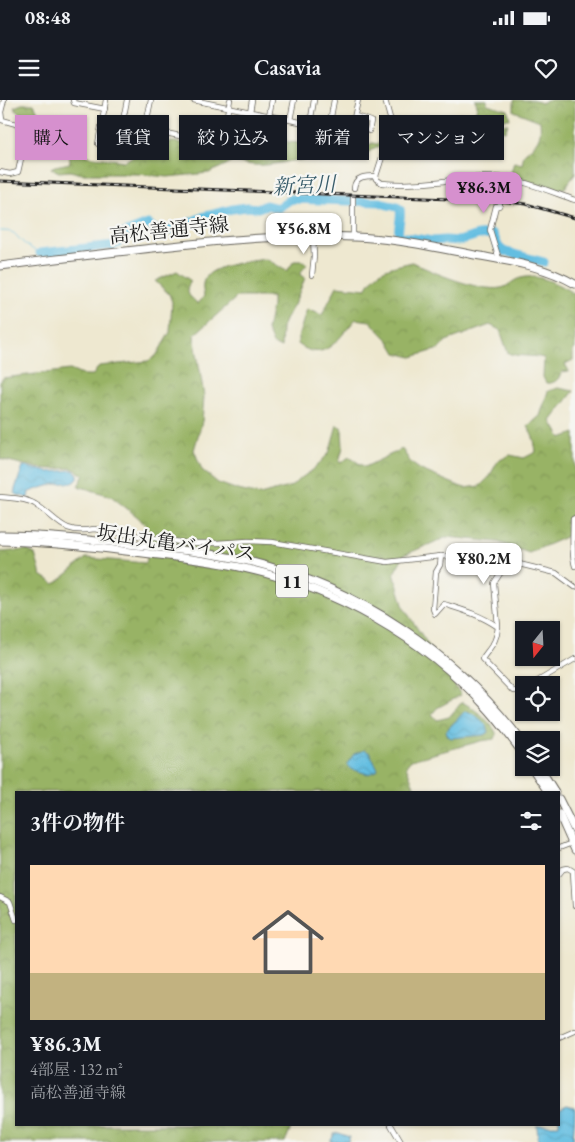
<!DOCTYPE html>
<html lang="ja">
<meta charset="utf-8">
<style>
body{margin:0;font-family:"EB Garamond","Noto Serif JP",serif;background:#20242c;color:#f1f3f6;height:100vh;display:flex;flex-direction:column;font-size:19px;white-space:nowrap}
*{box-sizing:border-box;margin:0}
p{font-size:16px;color:#9ea1a6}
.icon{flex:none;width:28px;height:28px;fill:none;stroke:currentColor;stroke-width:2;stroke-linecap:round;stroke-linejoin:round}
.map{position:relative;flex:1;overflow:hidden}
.side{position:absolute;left:15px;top:691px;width:545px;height:335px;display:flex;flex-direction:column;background:#171b24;border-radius:0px;box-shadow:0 1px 4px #0004}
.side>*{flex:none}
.banner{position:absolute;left:15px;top:15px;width:545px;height:45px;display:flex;gap:10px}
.needle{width:32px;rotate:198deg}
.fabs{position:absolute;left:515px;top:521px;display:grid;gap:10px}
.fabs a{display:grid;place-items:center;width:45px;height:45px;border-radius:0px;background:#171b24;box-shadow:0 1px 4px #0004;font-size:25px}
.price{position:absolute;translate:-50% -42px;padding:0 11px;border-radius:10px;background:#fff;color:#222;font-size:16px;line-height:32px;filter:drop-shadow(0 1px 2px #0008)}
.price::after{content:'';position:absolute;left:50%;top:30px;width:15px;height:11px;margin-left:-8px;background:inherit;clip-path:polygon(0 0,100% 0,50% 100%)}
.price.current{background:#d690ce;color:#111}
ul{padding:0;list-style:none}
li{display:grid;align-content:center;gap:10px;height:265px;padding:0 15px}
li span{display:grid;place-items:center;height:155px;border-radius:0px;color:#555}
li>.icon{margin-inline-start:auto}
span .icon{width:90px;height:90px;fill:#fffc;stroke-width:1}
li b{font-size:21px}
h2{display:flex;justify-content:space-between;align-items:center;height:60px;padding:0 15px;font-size:21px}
.pill{padding:0 18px;border-radius:0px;background:#171b24;box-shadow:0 1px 4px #0004;font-size:18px;line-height:45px}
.pill.current{background:#d690ce;color:#111}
.status{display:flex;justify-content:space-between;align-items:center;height:35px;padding:0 25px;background:#171b24;direction:ltr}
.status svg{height:14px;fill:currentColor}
header{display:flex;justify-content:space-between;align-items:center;height:65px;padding:0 15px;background:#171b24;font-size:22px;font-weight:600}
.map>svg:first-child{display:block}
.forest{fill:url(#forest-crowns);stroke:#5a6840;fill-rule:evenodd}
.water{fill:url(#water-waves);stroke:#406d7e}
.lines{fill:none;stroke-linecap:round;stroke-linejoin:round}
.stream{stroke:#64bee1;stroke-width:1}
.river{stroke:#64bee1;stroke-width:9}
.minor-casing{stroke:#66635b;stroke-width:6}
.primary-casing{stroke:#66635b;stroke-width:9}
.trunk-casing{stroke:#66635b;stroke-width:9}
.minor{stroke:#fff;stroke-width:4.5}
.primary{stroke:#fff;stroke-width:7}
.trunk{stroke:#fff;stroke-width:7}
.rail-casing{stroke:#1c1c1c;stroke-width:3}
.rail{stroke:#f6f6f2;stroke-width:1;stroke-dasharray:4;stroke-linecap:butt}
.labels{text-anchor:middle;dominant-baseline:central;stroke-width:4.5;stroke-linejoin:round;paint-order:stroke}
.shield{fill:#f6f6f2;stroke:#5d5d5c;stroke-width:1}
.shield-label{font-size:19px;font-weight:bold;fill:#1c1c1c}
.street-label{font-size:20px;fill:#1c1c1c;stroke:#f6f6f2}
.water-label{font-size:21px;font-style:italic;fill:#395d6b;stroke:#f6f6f2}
</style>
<div class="status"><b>08:48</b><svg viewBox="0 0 49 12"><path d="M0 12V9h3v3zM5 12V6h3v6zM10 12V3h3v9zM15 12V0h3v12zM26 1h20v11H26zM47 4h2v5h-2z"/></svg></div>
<header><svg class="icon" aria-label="menu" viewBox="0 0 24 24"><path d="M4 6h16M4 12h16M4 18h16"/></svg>Casavia<svg class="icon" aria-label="heart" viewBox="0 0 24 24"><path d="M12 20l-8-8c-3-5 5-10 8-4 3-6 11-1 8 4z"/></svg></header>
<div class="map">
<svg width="575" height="1042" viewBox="0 0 575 1042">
<defs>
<pattern id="forest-crowns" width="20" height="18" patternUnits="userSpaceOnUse" patternTransform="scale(1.25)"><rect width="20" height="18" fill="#98b365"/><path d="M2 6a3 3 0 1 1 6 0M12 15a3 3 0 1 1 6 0" fill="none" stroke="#829957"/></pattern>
<pattern id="water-waves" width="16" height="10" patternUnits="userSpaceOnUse" patternTransform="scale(1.25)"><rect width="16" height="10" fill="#64bee1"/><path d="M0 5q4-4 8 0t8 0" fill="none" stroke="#56a3c0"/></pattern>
</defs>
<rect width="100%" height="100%" fill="#f6f6f2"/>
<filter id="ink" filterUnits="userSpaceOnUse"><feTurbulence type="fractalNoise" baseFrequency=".02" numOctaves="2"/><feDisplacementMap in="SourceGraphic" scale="10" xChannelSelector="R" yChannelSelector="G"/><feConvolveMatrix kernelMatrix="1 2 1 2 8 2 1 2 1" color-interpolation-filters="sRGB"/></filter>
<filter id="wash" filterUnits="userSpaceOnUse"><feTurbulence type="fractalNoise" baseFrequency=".0096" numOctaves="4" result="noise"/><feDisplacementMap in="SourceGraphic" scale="20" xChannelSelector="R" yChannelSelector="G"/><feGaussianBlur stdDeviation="1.12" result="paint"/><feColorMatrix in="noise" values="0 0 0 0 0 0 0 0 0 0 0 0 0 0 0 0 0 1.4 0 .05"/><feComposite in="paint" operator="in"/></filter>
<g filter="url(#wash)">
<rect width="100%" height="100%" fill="#eee8d0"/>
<g class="forest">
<path d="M475,0H487V4L508,10L510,19H503L499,14L487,11L482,16L499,24H508L505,31C484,26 482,18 460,30L456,17L459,13L470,14L476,11L477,5Z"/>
<path d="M514,0H535L541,3L547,0H575V74L565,88L553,90L510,76L514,62L522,64L524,54C537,43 542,39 540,21L514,11Z"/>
<path d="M22,4H34L42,20L16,11L14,7Z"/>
<path d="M61,18L73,21L80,31L86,56L125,61L152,45L174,42L193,45L203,39L205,33L229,31L238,34H281L285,36L287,42L300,43L305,47L341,49L344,57L339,62C330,61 320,59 311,59C281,60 265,71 234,61L209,73L167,77L138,74H82L70,71L59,72L51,68L55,66L70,63C70,52 66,40 56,34C51,31 49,31 47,26L51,20Z"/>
<path d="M385,40L383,47H376L363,56L357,53L372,43L377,44Z"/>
<path d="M266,159L287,171L294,161H303L307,164L301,172L300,175L305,178L294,205L286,218L282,227L281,248L273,244L267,230L272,206V197H237L194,235L204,296L202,322L194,350L202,370L218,383L238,390L260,395L292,386L297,381L314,369L329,353L337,325L342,328L343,347L339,362L341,363L349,357L365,367L402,349L411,363L421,370L459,386L465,388L480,386L489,377L498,361L510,355L524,358L536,352L534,340L528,326L540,316L548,291L558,288L574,291L551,321L561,338L575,333V411L566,421L568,436L529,453L498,442L447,437L404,455L394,473L404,508L461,595L437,608L432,614L437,620L449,617L462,602C474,608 492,622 497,635L494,639L481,641L411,660L406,666L415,689L406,692H235L230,691L217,692H16V1025H292L285,1042H0V452L27,450L35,454L41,475L55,484L86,458L146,463L152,433L139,418L111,396L78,386L84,375L72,368L53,369L38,368L0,359V282L3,278L70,270L82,275H93L99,266L148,261L156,256L170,232L172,202L169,194L155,181L177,171L191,181L187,188L189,195L198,204L204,196C203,190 201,183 206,177C216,164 251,161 266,159ZM468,611L487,626L483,635L466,636L447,634L449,627Z"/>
<path d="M412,162C432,172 479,192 501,188C508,187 514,179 521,178C540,173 559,185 575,194V249L573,251V260L565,264L569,271L562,272C559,279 555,284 546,283L543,277L544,258C533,255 517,257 508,253L500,230L490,225L446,241L439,249L412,257L396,253L389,241L370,221L356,219C339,237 325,265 298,244V237L307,209L322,215L337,186L366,189C378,167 389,168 412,162Z"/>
</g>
<g class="water">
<path d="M23,366L48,372L73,370L78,374V379L73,383C57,382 44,387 29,392L28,398L15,394V389Z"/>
<path d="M465,611C473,612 488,623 489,632L483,635L451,638L448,636L446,631Z"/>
<path d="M365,650L370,653L378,669L377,671L368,674L351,669L347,664L354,654Z"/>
<path d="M567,1005L574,1007L575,1010L573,1042H538L537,1025H559V1009Z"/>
<path d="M335,1033H339L349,1037L348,1042H330Z"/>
</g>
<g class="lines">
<path class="stream" d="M0,131C19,131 13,135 25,144C29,148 35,150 40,153"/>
<path class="river" d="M40,153L115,145L119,142L122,134L148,124L159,132L175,129L205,116L232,109L247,107L258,108L266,105L278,108L291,99L381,102C387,107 395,104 400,109C402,119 397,126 399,136L433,141L445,140L459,141L478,135L493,134L498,145L503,151L544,162"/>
</g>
</g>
<g filter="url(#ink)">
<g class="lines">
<g class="minor-casing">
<g id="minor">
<path d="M73,0L74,3L105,9"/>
<path d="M193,0L329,28L334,0"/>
<path d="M385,0L390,18V32L376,76V79L382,83C418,87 454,78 490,77C514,76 551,92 575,100"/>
<path d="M250,12L252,0"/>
<path d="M355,16L371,21L369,31"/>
<path d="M103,20L180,36L203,29H224L230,0"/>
<path d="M290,20L294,0"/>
<path d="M310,24L314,0"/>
<path d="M145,29L151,0"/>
<path d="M266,31L272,0"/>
<path d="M350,37L358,0"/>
<path d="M98,44L106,0"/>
<path d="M114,45L118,46L127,0"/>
<path d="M325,46L329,28"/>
<path d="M144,48L148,30"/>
<path d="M0,72L10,74L18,72L22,54L36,34L34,29L2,20L1,12L4,0"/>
<path d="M354,88C355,76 366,76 376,76"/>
<path d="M501,97L507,78"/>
<path d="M353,137V97"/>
<path d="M499,159L490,130L496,106H499L500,104"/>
<path d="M312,175L314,156L313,137"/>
<path d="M0,397C11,398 26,398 35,404C59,419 61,435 94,429L187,443H217L248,441L272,442L387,462L441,456L490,457L556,473L575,487"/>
<path d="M575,418L573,419C573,434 571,453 575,466"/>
<path d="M441,456L440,465L436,472L433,509L435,514L444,504C463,510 481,515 498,527C497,542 490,547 482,559L513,591H520L524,589"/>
<path d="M498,526L494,483L503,469L515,464"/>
<path d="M531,585L575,559"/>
<path d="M559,748L572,743"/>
<path d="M559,774L563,769L568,768L573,771L575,806"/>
<path d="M0,797L10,802L16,820"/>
<path d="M559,938L575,931"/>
<path d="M391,1025L401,1042"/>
</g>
</g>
<g class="primary-casing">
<path id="primary" d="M0,166C54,159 108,153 162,147C226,140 290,134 354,137C393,138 432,147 470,154C506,161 543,165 575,184"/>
</g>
<g class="trunk-casing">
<g id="trunk">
<path d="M0,435C46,435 91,440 136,445C174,449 212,453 248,461C360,488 455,552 524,644"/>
<path d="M0,441C50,442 101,448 151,454C182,458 213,461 244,468C336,489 423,537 486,607C500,622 512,639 524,655"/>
<path d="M532,668L548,692"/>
<path d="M540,668L555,692"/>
<path d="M559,699L575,731"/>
<path d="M559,714L575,750"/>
</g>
</g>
<use href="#minor" class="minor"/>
<use href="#primary" class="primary"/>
<use href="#trunk" class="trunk"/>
<g class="rail-casing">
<path id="rail" d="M0,81L500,101L526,104L575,118"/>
</g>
<use href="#rail" class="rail"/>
</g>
</g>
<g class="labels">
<rect class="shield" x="276" y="464.5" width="32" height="33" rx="4"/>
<g class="shield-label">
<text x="292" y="481">11</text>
</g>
<g class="street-label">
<text transform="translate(169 130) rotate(-6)">高松善通寺線</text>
<text transform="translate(176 443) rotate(8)">坂出丸亀バイパス</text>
</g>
<g class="water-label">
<text transform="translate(304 85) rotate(-3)">新宮川</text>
</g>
</g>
</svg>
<div class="fabs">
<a><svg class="needle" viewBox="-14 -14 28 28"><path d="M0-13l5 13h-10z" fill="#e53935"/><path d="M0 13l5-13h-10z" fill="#9ea1a6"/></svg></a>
<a><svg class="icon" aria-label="locate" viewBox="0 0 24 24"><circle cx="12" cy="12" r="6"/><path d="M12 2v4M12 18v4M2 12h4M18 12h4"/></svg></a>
<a><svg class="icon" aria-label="layers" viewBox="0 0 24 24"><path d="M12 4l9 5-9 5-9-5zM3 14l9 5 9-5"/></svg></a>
</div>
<b class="price current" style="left:484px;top:114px">¥86.3M</b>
<b class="price" style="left:304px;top:155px">¥56.8M</b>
<b class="price" style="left:484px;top:485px">¥80.2M</b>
<div class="banner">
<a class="pill current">購入</a>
<a class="pill">賃貸</a>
<a class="pill">絞り込み</a>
<a class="pill">新着</a>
<a class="pill">マンション</a>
</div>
<section class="side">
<h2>3件の物件<svg class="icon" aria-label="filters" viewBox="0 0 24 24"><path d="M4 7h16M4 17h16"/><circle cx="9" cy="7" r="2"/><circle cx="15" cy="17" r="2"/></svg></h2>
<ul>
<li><span style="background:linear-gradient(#ffd9b3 70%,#c2b280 0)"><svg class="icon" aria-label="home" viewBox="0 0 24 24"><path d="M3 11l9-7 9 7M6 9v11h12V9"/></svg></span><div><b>¥86.3M</b><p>4部屋 · 132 m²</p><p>高松善通寺線</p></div></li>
</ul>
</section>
</div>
